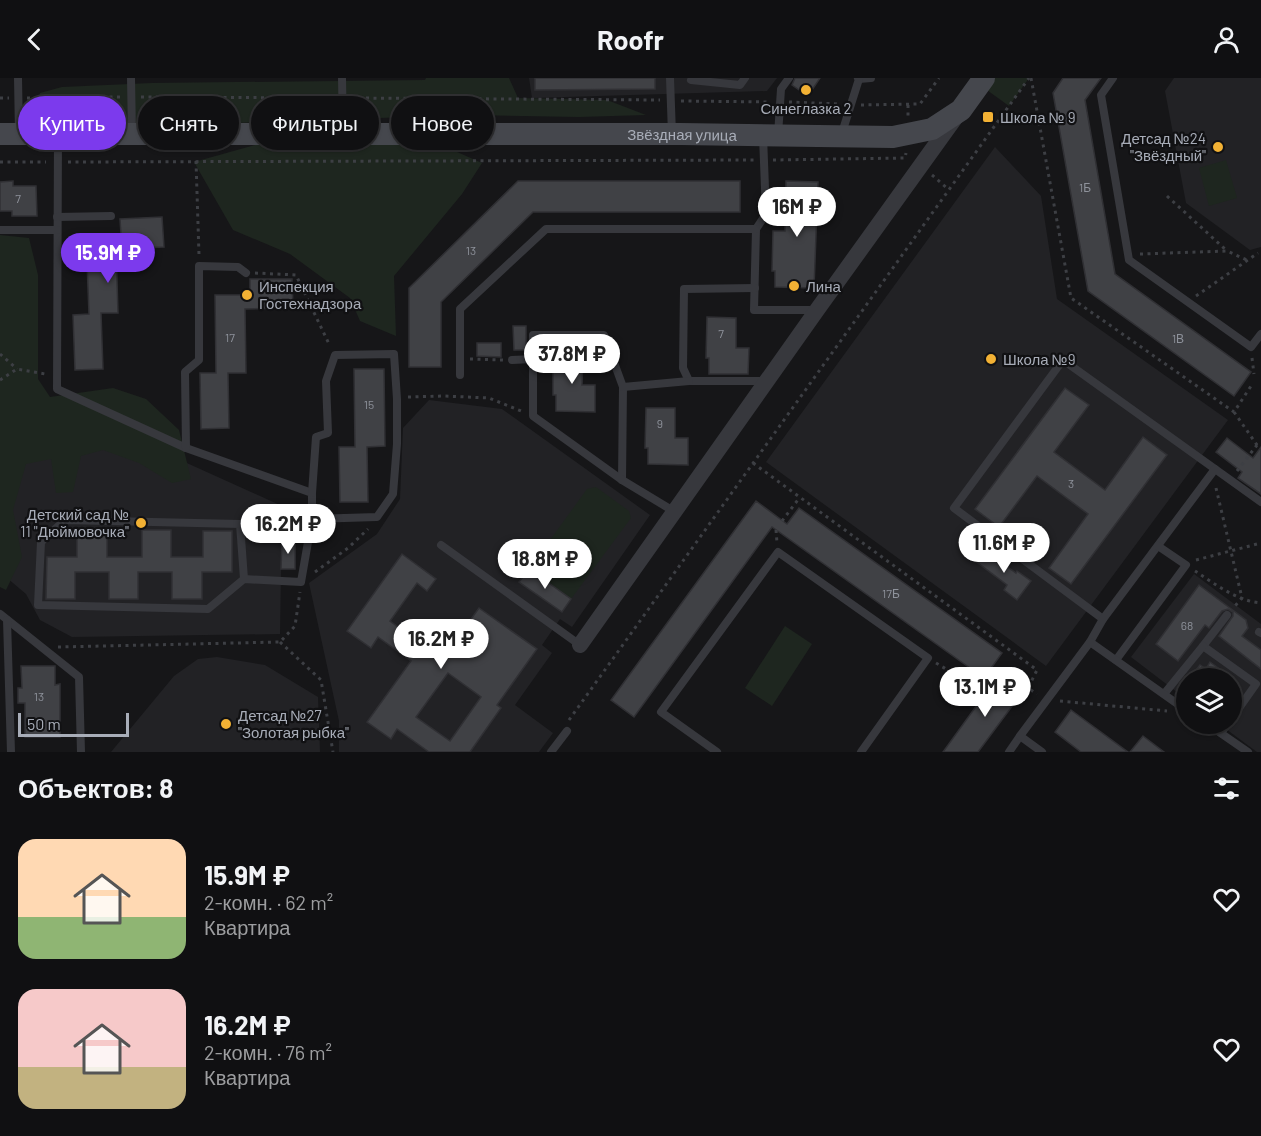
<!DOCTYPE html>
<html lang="ru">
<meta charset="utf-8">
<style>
body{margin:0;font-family:Barlow,sans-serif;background:#1e1e20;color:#f1f3f6;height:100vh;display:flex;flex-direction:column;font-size:22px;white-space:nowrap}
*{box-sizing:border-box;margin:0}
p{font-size:20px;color:#9c9d9f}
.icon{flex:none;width:33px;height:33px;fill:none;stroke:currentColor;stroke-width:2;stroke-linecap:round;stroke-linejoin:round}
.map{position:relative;height:674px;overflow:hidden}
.details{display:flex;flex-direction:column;background:#101012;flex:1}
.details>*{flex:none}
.guide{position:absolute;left:18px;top:18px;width:600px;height:54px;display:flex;gap:12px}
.controls{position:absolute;left:1176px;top:590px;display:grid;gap:12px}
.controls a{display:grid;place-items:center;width:66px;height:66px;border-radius:50%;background:#101012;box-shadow:0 2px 4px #0004,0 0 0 2px #303032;font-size:30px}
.scale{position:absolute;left:18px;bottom:15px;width:111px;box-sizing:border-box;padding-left:6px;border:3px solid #a8adb8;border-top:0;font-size:16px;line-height:21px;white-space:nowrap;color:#a8adb8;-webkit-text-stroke:4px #111113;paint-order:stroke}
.price{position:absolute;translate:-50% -51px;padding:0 14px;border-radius:21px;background:#fff;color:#222;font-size:20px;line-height:39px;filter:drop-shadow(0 2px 3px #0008)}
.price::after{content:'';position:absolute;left:50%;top:36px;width:18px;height:14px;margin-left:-9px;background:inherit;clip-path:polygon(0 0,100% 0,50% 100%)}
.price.current{background:#7c3aed;color:#fff}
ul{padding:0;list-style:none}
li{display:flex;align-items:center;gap:18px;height:150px;padding:0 18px}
li span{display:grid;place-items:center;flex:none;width:168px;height:120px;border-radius:18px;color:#555}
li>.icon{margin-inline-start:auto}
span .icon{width:72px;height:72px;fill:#fffc;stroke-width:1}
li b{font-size:26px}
h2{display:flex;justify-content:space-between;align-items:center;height:72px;padding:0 18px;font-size:26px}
.tag{padding:0 21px;border-radius:27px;background:#101012;box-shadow:0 2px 4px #0004,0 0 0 2px #303032;font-size:21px;line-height:54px}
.tag.current{background:#7c3aed;color:#fff}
header{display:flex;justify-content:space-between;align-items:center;height:78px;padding:0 18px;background:#101012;font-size:27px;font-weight:700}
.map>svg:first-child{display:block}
.built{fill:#222225}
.green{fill:#1e261f}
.building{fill:#404145;stroke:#303034;stroke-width:1.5;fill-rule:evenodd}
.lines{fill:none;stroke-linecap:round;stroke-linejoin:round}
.path{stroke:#3d3f44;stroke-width:3;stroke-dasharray:3 4.5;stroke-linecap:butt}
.lane{stroke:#37383d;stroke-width:8}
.street{stroke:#37383d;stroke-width:16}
.secondary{stroke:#45474d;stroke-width:22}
.poi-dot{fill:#f2b134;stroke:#111113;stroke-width:2}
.labels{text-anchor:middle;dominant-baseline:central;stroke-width:4.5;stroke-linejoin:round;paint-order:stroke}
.number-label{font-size:12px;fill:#8e929b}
.poi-label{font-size:15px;fill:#a8adb8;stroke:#111113;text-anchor:start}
.street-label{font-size:15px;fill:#a8adb8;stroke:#111113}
</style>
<header><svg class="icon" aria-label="back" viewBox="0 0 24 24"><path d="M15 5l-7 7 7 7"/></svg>Roofr<svg class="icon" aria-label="person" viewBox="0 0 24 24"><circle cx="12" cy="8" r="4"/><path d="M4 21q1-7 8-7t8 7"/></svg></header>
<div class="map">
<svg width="1261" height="674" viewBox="0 0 1261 674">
<rect width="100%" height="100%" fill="#161618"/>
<g class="built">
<path d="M529,0H777L767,13L532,20Z"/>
<path d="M1174,0H1261V169L1250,172L1186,125L1165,13Z"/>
<path d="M995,69L1041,118L1057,221L1228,342L1046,588L766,384Z"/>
<path d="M429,322L502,331L650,437L572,549L560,541L542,567L552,575L515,627L553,655L539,674H339V643L309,505L377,456L400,421L403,350Z"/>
<path d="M65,330L282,428L280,556L72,559L40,542L26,516L0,494V334Z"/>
<path d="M1194,496L1261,546V674H1257L1218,645H1232V600H1186V621L1131,579Z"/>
<path d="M217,579L265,587L318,619L320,674H111L174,598L198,581Z"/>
</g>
<g class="green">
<path d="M426,0H509L518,20L607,22L646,37L579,39L468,37L53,51L36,40L40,15L62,9L152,5L425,2Z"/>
<path d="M984,0H1029L1009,28L980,7Z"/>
<path d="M430,62L482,85L462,116L394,198L396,258L360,243L350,220L290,176L233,152L194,84L255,67Z"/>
<path d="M1226,82L1237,120L1209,128L1199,90Z"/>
<path d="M0,157L29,160L38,197V301L50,319L113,310L146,321L179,352L191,401L172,405L139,385L103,372L81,378L73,414L56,415L51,381L26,386L13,432L22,479L6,512L0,509Z"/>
<path d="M596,409L629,433L631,440L571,521L529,491L587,411Z"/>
<path d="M785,548L812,566L772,628L745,610Z"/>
</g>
<g class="building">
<path d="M535,0H655V11L535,12Z"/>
<path d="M795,0H820L808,18L792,7Z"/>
<path d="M1063,0H1101L1085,22L1115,196L1251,294L1234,318L1088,213L1053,15Z"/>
<path d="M13,103V108H36L37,138H12V133H0V104Z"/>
<path d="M518,103H740V134H533L441,224V289H409V210Z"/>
<path d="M786,103L818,104L814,210L775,209V193H772L773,153H785Z"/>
<path d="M162,139L164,169L116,171L118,235H101L103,291L75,292L73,237L89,236L86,158L121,157L120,141Z"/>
<path d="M250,201H292L293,230L245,231L246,295H228L229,350L201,351L200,295H216L215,217H250Z"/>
<path d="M707,239L736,240V270H749L748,296H709V280H706Z"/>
<path d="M513,248H526V272H514Z"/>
<path d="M477,265H501V279L477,278Z"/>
<path d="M553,276L583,277L582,307H595V334L556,333V317H553Z"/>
<path d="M354,291H384L385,368L367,369L368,424H340L339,369H355Z"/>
<path d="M1065,310L1089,327L1054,374L1105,412L1143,359L1167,377L1071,506L1049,490L1088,436L1037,398L999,449L975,431Z"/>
<path d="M646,330H675V360H688V387L648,386V370H645Z"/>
<path d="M1227,360L1253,380L1261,369V416L1238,400L1242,394L1216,374Z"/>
<path d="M756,423L787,446L799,430L1002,575L984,600L772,449L634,639L611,622Z"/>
<path d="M77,452H107V479H142V452H171V479H203V453H232V494H202V521H172V494H138V521H109V494H75V521H46L47,479H77Z"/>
<path d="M282,463H295V491H281Z"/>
<path d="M982,470L1016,495L1017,493L1031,503L1017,522L1004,512L1007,507L974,482Z"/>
<path d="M402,476L436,501L427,513L417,505L390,543L442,581L479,530L537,571L497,627L501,630L470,674H429L397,651L391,661L367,644L411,583L378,559L371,570L347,553ZM448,595L481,619L450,663L416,639Z"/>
<path d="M529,491L571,521L562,534L519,504Z"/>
<path d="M1199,507L1246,542L1248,550L1242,558L1261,572V591L1219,558L1233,538V534L1228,531L1222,533L1209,550L1205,547L1178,583L1156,566Z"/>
<path d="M1210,584L1232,600H1190L1200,587L1206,591Z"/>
<path d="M21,588H55V607L60,606V659H25V625H18V610H22Z"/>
<path d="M998,598L1022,615L978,674H943Z"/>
<path d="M1071,632L1128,674H1081L1055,654Z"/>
<path d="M1143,658L1164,674H1130Z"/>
</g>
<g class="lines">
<g class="path">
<path d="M1031,0L1071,220L1234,334L1253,305"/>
<path d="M141,19L333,20"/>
<path d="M0,20H9"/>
<path d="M27,20L120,19"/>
<path d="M351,20L660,22"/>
<path d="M681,23L771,24"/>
<path d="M789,24L840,26"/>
<path d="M861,27L920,26L939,0"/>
<path d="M908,27V39"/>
<path d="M773,82L905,80L906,75"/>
<path d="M196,83L199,177"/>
<path d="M0,84H46"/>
<path d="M68,84L754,82"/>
<path d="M932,97L948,111"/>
<path d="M1167,118L1226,172"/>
<path d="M1140,176L1227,173L1247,182"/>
<path d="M255,195L296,197L330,268"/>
<path d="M1196,218L1258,175"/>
<path d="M0,276L17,291"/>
<path d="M1252,280L1254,296"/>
<path d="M470,281L503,282"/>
<path d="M0,302L17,291L45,296"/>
<path d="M408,319L444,318L489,320L521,333"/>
<path d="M1234,334L1257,367"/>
<path d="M753,385L1037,592L1028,610"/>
<path d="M1237,393L1257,367L1261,370"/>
<path d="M1216,410L1242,520L1234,529"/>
<path d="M782,443L800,419"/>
<path d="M776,452L777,465"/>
<path d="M1196,482L1261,465"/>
<path d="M1195,493C1215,506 1237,523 1261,525"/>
<path d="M315,494L348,470L368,451"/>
<path d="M280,564L321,602L333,674"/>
<path d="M58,569L280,564L295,548L300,514"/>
<path d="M936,585L976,609L1001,592L1037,616"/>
<path d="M1060,623L1167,633"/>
<path d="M569,642L1029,0"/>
</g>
<g class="lane">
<path d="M18,0L19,56"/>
<path d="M131,0L132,56"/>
<path d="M342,0L343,54"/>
<path d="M670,0L672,56"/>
<path d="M692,0L691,2L740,7L745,0"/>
<path d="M1113,0L1101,17L1129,182L1251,269L1261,256"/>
<path d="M859,1L871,0"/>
<path d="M58,57L57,311L186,370L312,415V441L301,504L244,501L208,531L38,527L41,464L65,442L240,446L244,501"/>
<path d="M778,57L781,11L789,0"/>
<path d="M763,58L766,136L756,151L754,232H816"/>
<path d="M841,58L859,1L858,0"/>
<path d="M57,139L111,138"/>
<path d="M0,152H57"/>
<path d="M755,210L684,211L683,290L689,303H767"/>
<path d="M512,282L533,281"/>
<path d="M460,297V231L546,151H756"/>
<path d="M186,370L185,294L199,282V188L238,189L246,195"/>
<path d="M622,402L623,309"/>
<path d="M675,434L622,402L533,338V257H604L623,309L689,303"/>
<path d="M312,441L377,439L393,416L397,366V321L394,276L335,277L326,303L328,355L316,359L312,415"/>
<path d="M441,467L580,567"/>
<path d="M0,536L79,599L81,674"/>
<path d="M1227,537L1203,568L1256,606L1232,640"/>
<path d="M1103,541L954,430L1063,282L1215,391"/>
<path d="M7,542L11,674"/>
<path d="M1259,554L1261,555"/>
<path d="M1090,564L1103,541L1215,391L1261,424"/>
<path d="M1116,582L1186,487L1158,468"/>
<path d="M1164,616L1203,568"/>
<path d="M1206,645L1248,674"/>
<path d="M1221,655L1228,645"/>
<path d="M551,674L567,653"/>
<path d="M717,674L661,634L778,474L928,580L861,674"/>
<path d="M1009,674L1020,658"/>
<path d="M1042,674L1020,658L1090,564L1186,632"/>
</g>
<path class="street" d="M580,567L817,232L955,40"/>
<path class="secondary" id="s1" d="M0,56H681L893,59L932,51L961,32L984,0"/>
</g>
<g class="poi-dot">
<circle cx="806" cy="12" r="6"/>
<rect x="982" y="33" width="12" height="12" rx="3"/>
<circle cx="1218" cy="69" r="6"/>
<circle cx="794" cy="208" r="6"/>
<circle cx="247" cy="217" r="6"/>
<circle cx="991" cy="281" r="6"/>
<circle cx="141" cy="445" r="6"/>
<circle cx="226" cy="646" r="6"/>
</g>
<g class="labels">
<g class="number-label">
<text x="1085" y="109">1Б</text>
<text x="18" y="120">7</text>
<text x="471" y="172">13</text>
<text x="721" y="255">7</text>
<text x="230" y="259">17</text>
<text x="1178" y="260">1В</text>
<text x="369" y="326">15</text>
<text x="660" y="345">9</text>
<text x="1071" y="405">3</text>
<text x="891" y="515">17Б</text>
<text x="1187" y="547">68</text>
<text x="39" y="618">13</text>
</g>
<g class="poi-label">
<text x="806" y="30" text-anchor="middle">Синеглазка 2</text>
<text x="1000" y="39">Школа № 9</text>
<text x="1206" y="60" text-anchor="end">Детсад №24<tspan x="1206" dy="17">"Звёздный"</tspan></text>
<text x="259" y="208">Инспекция<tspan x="259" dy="17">Гостехнадзора</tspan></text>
<text x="806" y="208">Лина</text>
<text x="1003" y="281">Школа №9</text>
<text x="129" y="436" text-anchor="end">Детский сад №<tspan x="129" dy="17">11 "Дюймовочка"</tspan></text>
<text x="238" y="637">Детсад №27<tspan x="238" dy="17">"Золотая рыбка"</tspan></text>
</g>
<g class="street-label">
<text stroke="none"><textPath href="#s1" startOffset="682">Звёздная улица</textPath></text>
</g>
</g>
</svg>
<div class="controls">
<a><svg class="icon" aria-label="layers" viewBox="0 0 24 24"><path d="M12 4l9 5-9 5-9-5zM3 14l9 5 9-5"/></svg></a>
</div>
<div class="scale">50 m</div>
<b class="price" style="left:797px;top:160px">16M ₽</b>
<b class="price current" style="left:108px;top:206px">15.9M ₽</b>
<b class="price" style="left:572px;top:307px">37.8M ₽</b>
<b class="price" style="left:288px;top:477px">16.2M ₽</b>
<b class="price" style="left:1004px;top:496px">11.6M ₽</b>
<b class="price" style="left:545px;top:512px">18.8M ₽</b>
<b class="price" style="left:441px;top:592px">16.2M ₽</b>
<b class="price" style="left:985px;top:640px">13.1M ₽</b>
<div class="guide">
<a class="tag current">Купить</a>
<a class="tag">Снять</a>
<a class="tag">Фильтры</a>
<a class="tag">Новое</a>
</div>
</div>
<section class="details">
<h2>Объектов: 8<svg class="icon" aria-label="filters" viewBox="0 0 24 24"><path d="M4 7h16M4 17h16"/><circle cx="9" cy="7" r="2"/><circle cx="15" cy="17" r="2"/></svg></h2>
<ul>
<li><span style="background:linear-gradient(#ffd9b3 65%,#8fb573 0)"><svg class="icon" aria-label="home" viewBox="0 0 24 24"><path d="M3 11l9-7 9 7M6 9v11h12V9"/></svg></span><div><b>15.9M ₽</b><p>2-комн. · 62 m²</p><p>Квартира</p></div><svg class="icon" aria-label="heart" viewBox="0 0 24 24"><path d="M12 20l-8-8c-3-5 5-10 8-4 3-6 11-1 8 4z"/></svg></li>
<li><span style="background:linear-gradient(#f6c9c9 65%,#c2b280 0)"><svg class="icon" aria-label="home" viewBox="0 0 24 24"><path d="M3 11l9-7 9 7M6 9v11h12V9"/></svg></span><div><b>16.2M ₽</b><p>2-комн. · 76 m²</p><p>Квартира</p></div><svg class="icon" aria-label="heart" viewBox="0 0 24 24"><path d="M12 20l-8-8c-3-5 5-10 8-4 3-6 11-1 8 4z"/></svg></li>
</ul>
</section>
